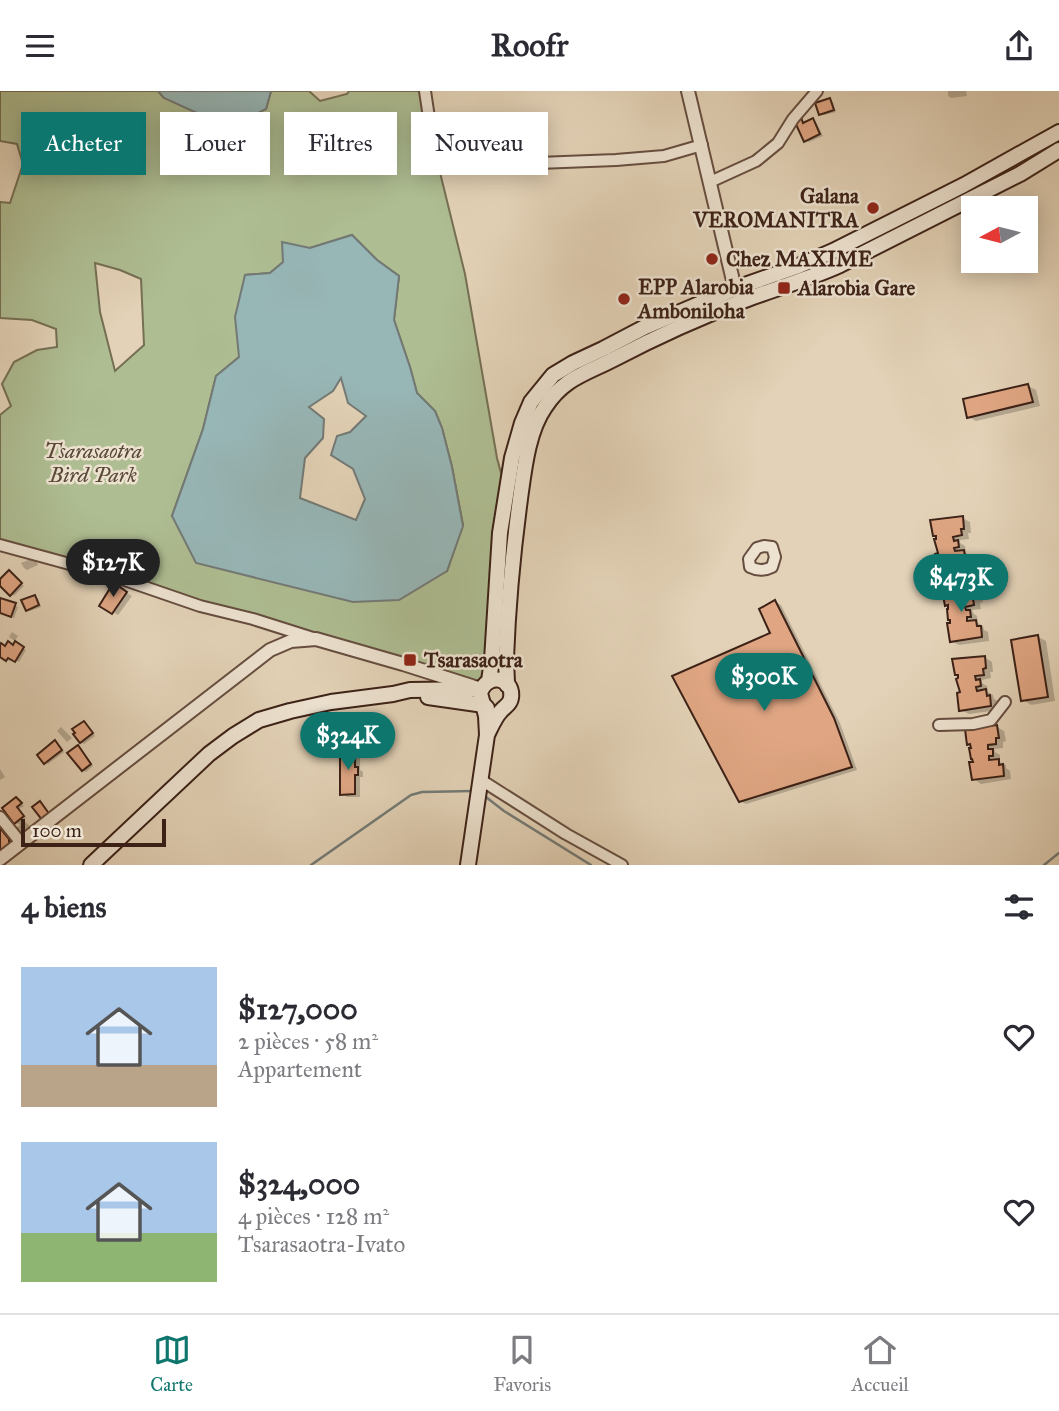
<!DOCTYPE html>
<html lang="fr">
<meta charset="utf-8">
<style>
body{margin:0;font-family:"IM FELL Great Primer",serif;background:#f7f7f7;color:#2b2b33;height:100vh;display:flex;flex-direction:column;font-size:26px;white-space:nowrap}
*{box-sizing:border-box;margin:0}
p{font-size:23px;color:#7c7c81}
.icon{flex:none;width:38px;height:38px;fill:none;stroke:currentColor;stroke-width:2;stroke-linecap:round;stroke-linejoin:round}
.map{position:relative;height:774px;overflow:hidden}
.panel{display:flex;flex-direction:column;background:#fff;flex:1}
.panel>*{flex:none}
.hud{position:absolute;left:21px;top:21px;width:700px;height:63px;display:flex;gap:14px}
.needle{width:46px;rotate:263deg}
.controls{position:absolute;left:961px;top:105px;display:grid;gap:14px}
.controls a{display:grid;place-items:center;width:77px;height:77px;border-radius:0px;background:#fff;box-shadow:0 4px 18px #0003;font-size:35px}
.scale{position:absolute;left:21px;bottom:18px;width:145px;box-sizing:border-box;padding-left:7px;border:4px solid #3c2117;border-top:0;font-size:19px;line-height:24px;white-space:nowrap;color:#3c2117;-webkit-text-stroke:5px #ede2d0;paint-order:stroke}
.price{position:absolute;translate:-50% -60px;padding:0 16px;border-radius:24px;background:#0f766e;color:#fff;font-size:23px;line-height:46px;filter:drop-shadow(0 2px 4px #0008)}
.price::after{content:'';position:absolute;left:50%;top:42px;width:21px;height:16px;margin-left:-10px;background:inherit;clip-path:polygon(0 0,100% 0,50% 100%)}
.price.current{background:#222;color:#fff}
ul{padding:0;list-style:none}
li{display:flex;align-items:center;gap:21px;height:175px;padding:0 21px}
li span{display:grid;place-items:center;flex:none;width:196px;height:140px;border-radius:0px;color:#555}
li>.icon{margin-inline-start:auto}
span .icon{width:84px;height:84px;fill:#fffc;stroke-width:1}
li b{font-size:30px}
h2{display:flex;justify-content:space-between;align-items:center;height:84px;padding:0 21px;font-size:30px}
.chip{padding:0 24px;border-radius:0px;background:#fff;box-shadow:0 4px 18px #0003;font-size:24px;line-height:63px}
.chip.current{background:#0f766e;color:#fff}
header{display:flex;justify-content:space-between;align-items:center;height:91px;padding:0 21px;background:#fff;font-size:32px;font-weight:700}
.dock{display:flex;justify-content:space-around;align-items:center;height:98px;border-top:2px solid #e1e1e2;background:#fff;font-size:19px;color:#7c7c81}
.dock a{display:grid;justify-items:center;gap:4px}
.dock .current{color:#0f766e}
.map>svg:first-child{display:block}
.green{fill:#aebd92;stroke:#756f54;stroke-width:2;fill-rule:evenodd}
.water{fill:#97b6b6;stroke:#737a76;stroke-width:2;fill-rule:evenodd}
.shadow{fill:#0003}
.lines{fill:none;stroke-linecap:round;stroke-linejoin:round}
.stream{stroke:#737a76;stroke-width:2.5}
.building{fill:#e0a683;stroke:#3c2117;stroke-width:2}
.minor-casing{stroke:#664d3f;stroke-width:14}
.tertiary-casing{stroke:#664d3f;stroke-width:16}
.secondary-casing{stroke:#3c2117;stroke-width:18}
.minor{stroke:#ede2d0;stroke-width:10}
.tertiary{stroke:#ede2d0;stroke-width:12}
.secondary{stroke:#ede2d0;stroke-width:14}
.poi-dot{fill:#8f2418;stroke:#ede2d0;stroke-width:2.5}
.labels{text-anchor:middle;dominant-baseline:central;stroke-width:5;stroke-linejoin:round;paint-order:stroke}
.poi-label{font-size:21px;font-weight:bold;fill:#3c2117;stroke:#ede2d0;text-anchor:start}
.park-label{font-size:21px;font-style:italic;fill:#584836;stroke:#ede2d0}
</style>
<header><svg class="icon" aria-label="menu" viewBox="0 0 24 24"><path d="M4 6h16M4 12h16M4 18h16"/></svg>Roofr<svg class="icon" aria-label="share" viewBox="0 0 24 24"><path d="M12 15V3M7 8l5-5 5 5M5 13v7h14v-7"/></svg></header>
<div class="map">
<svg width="1059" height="774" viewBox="0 0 1059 774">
<rect width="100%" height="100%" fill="#e3d2b7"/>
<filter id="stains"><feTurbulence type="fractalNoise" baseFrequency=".00286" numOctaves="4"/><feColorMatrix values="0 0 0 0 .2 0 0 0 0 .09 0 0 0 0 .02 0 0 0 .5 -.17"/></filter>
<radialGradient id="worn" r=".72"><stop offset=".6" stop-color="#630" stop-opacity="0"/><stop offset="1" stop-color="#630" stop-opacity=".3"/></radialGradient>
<path class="green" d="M0,0H158L164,7L266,18L271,0H309L320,10L347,3L349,0H425L433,53L465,183L497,367L505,397L487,583L479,592L0,453V324L11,315L2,293L14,271L37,259L57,256L56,238L32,229L0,227V111L10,112L23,73L17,53L0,50ZM352,144L377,169L399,185L394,229L410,276L417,302L435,320L442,337L452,376L463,434L447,480L172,425L203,338L216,285L239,266L245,184L270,182L283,171L310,157ZM95,172L120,179L141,188L144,254L115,280L100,221Z"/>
<g class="water">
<path d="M158,0H271L266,18L240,31L199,23L164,7Z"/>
<path d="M352,144L377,169L399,185L394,229L410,276L417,302L435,320L442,337L452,376L463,435L447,480L399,509L353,511L196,472L172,425L203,338L216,285L239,266L235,226L245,184L270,182L283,171L282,151L310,157ZM341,287L348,312L366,325L350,341L337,345L331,364L353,378L365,408L356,429L300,407L305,367L323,347L324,328L309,316L333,300Z"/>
</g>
<g class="shadow">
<path d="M948,0H966L967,5L951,7L948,5Z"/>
<path d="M830,9L833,11L836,21L824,24L821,23Z"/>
<path d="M801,28L805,33L813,29L816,31L823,45L809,51L806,49Z"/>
<path d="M1028,295L1036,299L1040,315L976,330L969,326Z"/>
<path d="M962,427L970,431L971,442H968L969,448L960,449V452L965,455L966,462L971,465L972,469L976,471V480L947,484L939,480L937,464Z"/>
<path d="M33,467L36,469L38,474L27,479L24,477L21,472Z"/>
<path d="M12,483L24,495L14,505L0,492V491Z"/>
<path d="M118,497L132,505L118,524L101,514Z"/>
<path d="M974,497L982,501L983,511L980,512L981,518L972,519L973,522L977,525L978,532L983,535L984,539L988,541L989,550L959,554L951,550L952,534L950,516L946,514Z"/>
<path d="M35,506L38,507L41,516L30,520L27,518Z"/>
<path d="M0,509L18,516L14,527L0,522Z"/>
<path d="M775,511L781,514L840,632L857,679L746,713L740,710L772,543Z"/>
<path d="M12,541L18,545L15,550L9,546Z"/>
<path d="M1038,546L1046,550L1055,610L1031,614L1023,609Z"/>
<path d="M16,553L26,559L19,571L12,567L10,570L0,564V557H6Z"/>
<path d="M984,566L992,571L993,581H990L991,587L982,589V592L987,595L988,601L993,604L994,608L998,610V619L969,623L961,619L962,603L960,585L956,583Z"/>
<path d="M84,632L95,645L84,653L81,651Z"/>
<path d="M61,636L72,647L67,651L57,640Z"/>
<path d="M997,636L1004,640L1006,650L1003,651V657L994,658L995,661L1000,664V671L1006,674V677L1010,680L1011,688L981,693L974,688L975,672L972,655L969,653Z"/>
<path d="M55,652L64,661L48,673L45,671Z"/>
<path d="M78,656L81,658L93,675L86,681L83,679Z"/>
<path d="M354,660L360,663V679L363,681V686H360V706H347L342,703Z"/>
<path d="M0,678L5,686L0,689Z"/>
<path d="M17,708L24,715L19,718L26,727L23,729L31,736L22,743L16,737L20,734L15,731Z"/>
<path d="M0,736L14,752L0,759Z"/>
</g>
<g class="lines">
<g class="stream">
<path d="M482,703L504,720L591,774"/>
<path d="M311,774L411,704L422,701L473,700"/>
<path d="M1044,774L1059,762"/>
</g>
</g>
<g class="building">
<path d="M830,7L834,19L819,24L815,12Z"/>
<path d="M801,26L803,32L813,27L820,43L804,51L794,29Z"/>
<path d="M1028,293L1033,311L967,327L963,308Z"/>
<path d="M963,425L964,438H961L962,444L953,446L954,450L958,449L959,456L954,457L955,460L964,459L965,465H968L969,476L938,481L935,463L938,462L934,448H936V445H933L930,429Z"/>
<path d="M9,479L22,492L10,505L0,495V488Z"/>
<path d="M112,494L116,496L117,494L127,501L112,523L99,515Z"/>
<path d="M975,495L976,508H973L974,514L965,516L966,519H970L971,526H967V530L976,529L977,535H981L982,546L950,551L947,532H950V529H948L947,518H948V514L945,515L942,499Z"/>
<path d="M35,504L39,514L26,520L21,509Z"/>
<path d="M0,507L16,512L11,526L0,522Z"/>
<path d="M775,509L834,627L852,676L739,711L672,585L770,542L759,518Z"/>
<path d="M1038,544L1048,606L1021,610L1011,549Z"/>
<path d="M8,550L13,554L15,550L24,556L15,571L8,567L6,570L0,566V554L1,552L5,555Z"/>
<path d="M985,565L986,577L983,578L984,584L975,585L976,589L980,588L981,595L976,596L977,600L986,598L987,605L990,604L991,615L959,620L957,602L960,601L956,588L958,587V584H955L952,568Z"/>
<path d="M84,630L93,642L80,652L73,643L75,642L72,638Z"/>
<path d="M997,634L999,647H996V653L988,654V658H993V665H989V669L999,668V674L1003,673L1004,685L972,689L969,671H973L972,668H971L969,657H971L970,653L967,654L965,638Z"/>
<path d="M55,649L62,659L44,673L37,664Z"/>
<path d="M78,654L91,673L82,680L67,662Z"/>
<path d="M340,658H355V676H358V684H355V703L340,704Z"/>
<path d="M16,706L22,712L17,716L24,725L14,733L2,717Z"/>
<path d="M40,710L50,724L43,730L32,716Z"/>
<path d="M0,737L9,748V754L0,761Z"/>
</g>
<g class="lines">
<g class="minor-casing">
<g id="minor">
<path d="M425,0L433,53L446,69L459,72L474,70L538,72L616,69L664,65L702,54"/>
<path d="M710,91L756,70L778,52L793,28L817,0"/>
<path d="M0,454L110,484L200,515L253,528L313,547"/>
<path d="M764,455L772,456L775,466L772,476C764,480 758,480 750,476L749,468L757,457Z"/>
<path d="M939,634L973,633L991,629L1005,611"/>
<path d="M481,689L566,743L622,774"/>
<path d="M0,726L21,752"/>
</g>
</g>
<g class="tertiary-casing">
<g id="tertiary">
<path d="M688,0L735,198"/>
<path d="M0,768L270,559L291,550L316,548L403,573L475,596"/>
</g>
</g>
<g class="secondary-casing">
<g id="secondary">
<path d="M489,590L492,569L500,442L512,367L522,332L531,311L553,284L573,272L603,258L645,236L739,196L796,176L833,160L964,94L1059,41"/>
<path d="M507,594C507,585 506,576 506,567C508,514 513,460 520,408C524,379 528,340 545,316C564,287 585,283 614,268C656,246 700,226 745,209C777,197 809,188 840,174L1020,83L1059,59"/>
<path d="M428,606L484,614L487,617"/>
<path d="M91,774L209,663L233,645L259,629L290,620L331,611L393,603L410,599L481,598"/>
<path d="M468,774L487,644L486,625L480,602C487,581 514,586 511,607C510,614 505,615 501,620C495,626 491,636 487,644"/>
</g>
</g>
<use href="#minor" class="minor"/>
<use href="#tertiary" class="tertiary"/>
<use href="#secondary" class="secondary"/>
</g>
<g class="poi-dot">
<circle cx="873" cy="117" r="7"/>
<circle cx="712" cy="168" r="7"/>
<rect x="777" y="190" width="14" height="14" rx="3.5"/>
<circle cx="624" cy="208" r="7"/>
<rect x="403" y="562" width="14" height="14" rx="3.5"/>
</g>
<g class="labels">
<g class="poi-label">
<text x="859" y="105" text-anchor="end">Galana<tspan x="859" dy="24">VEROMANITRA</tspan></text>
<text x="726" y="168">Chez MAXIME</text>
<text x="638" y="196">EPP Alarobia<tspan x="638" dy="24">Amboniloha</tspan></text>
<text x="798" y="197">Alarobia Gare</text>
<text x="424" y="569">Tsarasaotra</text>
</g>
<g class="park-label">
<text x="93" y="360">Tsarasaotra<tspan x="93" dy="24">Bird Park</tspan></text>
</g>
</g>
<rect width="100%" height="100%" filter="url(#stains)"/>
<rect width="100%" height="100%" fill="url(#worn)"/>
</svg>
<div class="controls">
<a><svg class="needle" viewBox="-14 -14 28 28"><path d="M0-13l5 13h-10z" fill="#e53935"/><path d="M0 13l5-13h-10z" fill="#7c7c81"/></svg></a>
</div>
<div class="scale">100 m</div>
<b class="price current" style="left:113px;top:508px">$127K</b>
<b class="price" style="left:961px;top:523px">$473K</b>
<b class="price" style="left:764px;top:622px">$300K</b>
<b class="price" style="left:348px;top:681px">$324K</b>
<div class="hud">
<a class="chip current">Acheter</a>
<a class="chip">Louer</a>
<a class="chip">Filtres</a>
<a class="chip">Nouveau</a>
</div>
</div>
<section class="panel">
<h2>4 biens<svg class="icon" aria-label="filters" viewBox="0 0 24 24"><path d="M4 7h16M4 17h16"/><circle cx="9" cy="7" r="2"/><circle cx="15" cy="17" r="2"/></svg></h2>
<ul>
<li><span style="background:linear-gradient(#a9c7e8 70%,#b9a48a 0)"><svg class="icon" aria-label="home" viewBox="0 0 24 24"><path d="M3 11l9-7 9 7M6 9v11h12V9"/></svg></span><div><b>$127,000</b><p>2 pièces · 58 m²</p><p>Appartement</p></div><svg class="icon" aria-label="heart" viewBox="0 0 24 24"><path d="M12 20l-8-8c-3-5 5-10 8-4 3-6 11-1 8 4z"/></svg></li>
<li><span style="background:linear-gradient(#a9c7e8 65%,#8fb573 0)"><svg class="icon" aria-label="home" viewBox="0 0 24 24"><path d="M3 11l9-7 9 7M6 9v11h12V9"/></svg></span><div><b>$324,000</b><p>4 pièces · 128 m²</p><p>Tsarasaotra-Ivato</p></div><svg class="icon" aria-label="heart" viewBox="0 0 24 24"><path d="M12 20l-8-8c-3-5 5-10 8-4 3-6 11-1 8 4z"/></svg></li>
</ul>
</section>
<nav class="dock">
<a class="current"><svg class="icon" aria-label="map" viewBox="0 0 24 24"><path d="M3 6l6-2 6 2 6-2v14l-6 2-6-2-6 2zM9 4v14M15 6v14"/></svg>Carte</a>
<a><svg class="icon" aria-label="saved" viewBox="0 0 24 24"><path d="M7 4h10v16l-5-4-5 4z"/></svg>Favoris</a>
<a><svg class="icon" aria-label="home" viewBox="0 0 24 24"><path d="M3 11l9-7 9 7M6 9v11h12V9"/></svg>Accueil</a>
</nav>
